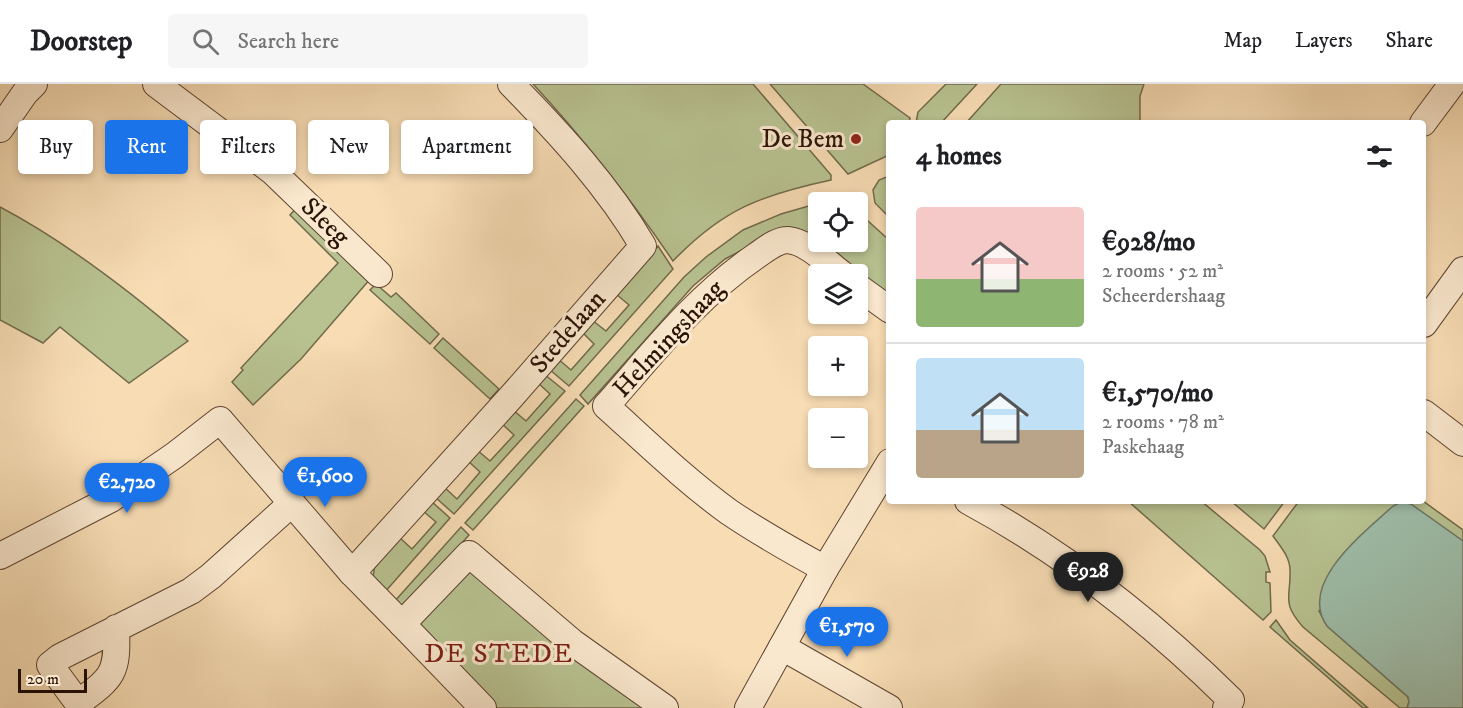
<!DOCTYPE html>
<meta charset="utf-8">
<style>
body{margin:0;font-family:"IM FELL DW Pica",serif;background:#f6f6f6;color:#202124;height:100vh;display:flex;flex-direction:column;font-size:22px;white-space:nowrap}
*{box-sizing:border-box;margin:0}
p{font-size:20px;color:#757577}
.icon{flex:none;width:33px;height:33px;fill:none;stroke:currentColor;stroke-width:2;stroke-linecap:round;stroke-linejoin:round}
.map{position:relative;flex:1;overflow:hidden}
.sheet{position:absolute;left:886px;top:36px;width:540px;height:384px;display:flex;flex-direction:column;background:#fff;border-radius:6px;box-shadow:0 3px 9px #0003}
.sheet>*{flex:none}
.top-card{position:absolute;left:18px;top:36px;width:570px;height:54px;display:flex;gap:12px}
.buttons{position:absolute;left:808px;top:108px;display:grid;gap:12px}
.buttons a{display:grid;place-items:center;width:60px;height:60px;border-radius:6px;background:#fff;box-shadow:0 3px 9px #0003;font-size:30px}
.scale{position:absolute;left:18px;bottom:15px;width:69px;box-sizing:border-box;padding-left:6px;border:3px solid #2a1205;border-top:0;font-size:16px;line-height:21px;white-space:nowrap;color:#2a1205;-webkit-text-stroke:4px #fae8ce;paint-order:stroke}
.price{position:absolute;translate:-50% -51px;padding:0 14px;border-radius:21px;background:#1a73e8;color:#fff;font-size:20px;line-height:39px;filter:drop-shadow(0 2px 3px #0008)}
.price::after{content:'';position:absolute;left:50%;top:36px;width:18px;height:14px;margin-left:-9px;background:inherit;clip-path:polygon(0 0,100% 0,50% 100%)}
.price.on{background:#222;color:#fff}
ul{padding:0;list-style:none}
li{display:flex;align-items:center;gap:18px;height:150px;padding:0 30px}
li+li{border-top:2px solid #e0e0e0}
li span{display:grid;place-items:center;flex:none;width:168px;height:120px;border-radius:6px;color:#555}
li>.icon{margin-inline-start:auto}
span .icon{width:72px;height:72px;fill:#fffc;stroke-width:1}
li b{font-size:26px}
h2{display:flex;justify-content:space-between;align-items:center;height:72px;padding:0 30px;font-size:26px}
.pill{padding:0 21px;border-radius:6px;background:#fff;box-shadow:0 3px 9px #0003;font-size:21px;line-height:54px}
.pill.on{background:#1a73e8;color:#fff}
header{display:flex;align-items:center;gap:36px;box-sizing:border-box;height:84px;padding:0 30px;background:#fff;border-bottom:2px solid #e0e0e0}
header strong{font-size:28px}
nav{display:flex;gap:33px;margin-inline-start:auto;font-size:21px}
.search{width:420px;height:54px;background:#f6f6f6;display:flex;align-items:center;gap:15px;box-sizing:border-box;padding:0 21px;border-radius:6px;color:#757577;font-size:22px}
.map>svg:first-child{display:block}
.green{fill:#b8c291;stroke:#716a4b;stroke-width:1.5}
.water{fill:#9ebca8;stroke:#707867;stroke-width:1.5}
.lines{fill:none;stroke-linecap:round;stroke-linejoin:round}
.minor-casing{stroke:#5d4431;stroke-width:28}
.minor{stroke:#fae8ce;stroke-width:26}
.poi-dot{fill:#8f2418;stroke:#fae8ce;stroke-width:2}
.labels{text-anchor:middle;dominant-baseline:central;stroke-width:6;stroke-linejoin:round;paint-order:stroke}
.poi-label{font-size:26px;fill:#2a1205;stroke:#fae8ce;text-anchor:end}
.street-label{font-size:26px;fill:#2a1205;stroke:#fae8ce}
.neighbourhood-label{font-size:27px;letter-spacing:1.5px;fill:#7a1f14;stroke:#fae8ce}
</style>
<header>
<strong>Doorstep</strong>
<div class="search"><svg class="icon" aria-label="search" viewBox="0 0 24 24"><circle cx="10" cy="10" r="6"/><path d="M15 15l6 6"/></svg>Search here</div>
<nav><a>Map</a><a>Layers</a><a>Share</a></nav>
</header>
<div class="map">
<svg width="1463" height="624" viewBox="0 0 1463 624">
<rect width="100%" height="100%" fill="#f7dcb4"/>
<filter id="stains"><feTurbulence type="fractalNoise" baseFrequency=".00333" numOctaves="4"/><feColorMatrix values="0 0 0 0 .2 0 0 0 0 .09 0 0 0 0 .02 0 0 0 .5 -.17"/></filter>
<radialGradient id="worn" r=".72"><stop offset=".6" stop-color="#630" stop-opacity="0"/><stop offset="1" stop-color="#630" stop-opacity=".3"/></radialGradient>
<g class="green">
<path d="M533,0H753L831,91V96C761,111 723,125 673,177C630,114 585,56 533,0Z"/>
<path d="M770,0H863L910,34L909,39H890L889,71L848,90Z"/>
<path d="M946,0H977L941,39H916L918,28Z"/>
<path d="M1001,0H1144L1140,12V39H966Z"/>
<path d="M889,92H890L889,133L875,119L873,106L879,96Z"/>
<path d="M819,119V158H858V128L889,156V214L806,152H769L725,175L693,202L588,320L580,311L684,193L706,173L743,146L781,130Z"/>
<path d="M299,121L371,194L301,275L253,321L232,298L243,286L241,284L338,179L290,131Z"/>
<path d="M0,123C68,159 130,207 188,257L129,299L60,243L43,259L0,236Z"/>
<path d="M658,162L673,185L569,302L549,285L558,275L571,286L594,260L582,248L592,236L606,247L629,221L616,210Z"/>
<path d="M376,200L391,213L396,209L439,250L430,260L370,206Z"/>
<path d="M443,254L499,305L490,315L434,264Z"/>
<path d="M544,290L565,307L454,430L435,413L444,403L457,415L480,388L468,377L477,366L490,377L514,351L501,339L513,326L526,337L550,310L537,298Z"/>
<path d="M576,315L584,322L473,446L465,439Z"/>
<path d="M431,417L450,434L384,509L373,494L375,480L399,453L412,465L436,438L423,427Z"/>
<path d="M1128,417H1201L1260,466L1265,472L1270,488H1266V498L1270,499L1271,528L1263,536Z"/>
<path d="M1231,417H1285L1264,445Z"/>
<path d="M1299,417H1423L1463,446V468L1319,527L1327,542L1408,613L1409,618L1407,624H1400L1303,543C1281,518 1291,514 1290,486C1290,473 1280,462 1273,452Z"/>
<path d="M461,443L469,451L402,526L394,518Z"/>
<path d="M469,487L474,488L652,624H497L421,542L420,538Z"/>
<path d="M1276,536L1290,556L1368,624H1363L1270,543Z"/>
</g>
<path class="water" d="M1401,418L1411,420L1463,457V624H1407L1409,618L1408,613L1327,542C1297,499 1365,448 1393,422Z"/>
<g class="lines">
<g class="minor-casing">
<g id="minor">
<path d="M156,0L272,87L379,190"/>
<path d="M1423,39L1452,0"/>
<path d="M0,45L25,9L34,0"/>
<path d="M858,203L890,226"/>
<path d="M1424,240L1463,186"/>
<path d="M1424,329L1463,359"/>
<path d="M968,417C1066,470 1152,538 1231,616L1226,624"/>
<path d="M0,472L111,415L175,371L220,336L352,489L402,540"/>
<path d="M825,485C792,467 760,449 729,428C685,396 646,358 606,322C653,269 696,213 756,172C765,166 776,156 788,156C808,158 827,179 842,190"/>
<path d="M352,489L511,313L643,162C608,102 559,49 511,0"/>
<path d="M116,544C118,590 113,593 78,619L50,581L60,573L191,507L211,492L292,419"/>
<path d="M782,563L889,624"/>
<path d="M483,624L402,540L469,470L572,558L665,624"/>
<path d="M748,624L825,485L890,378"/>
</g>
</g>
<use href="#minor" class="minor"/>
</g>
<circle class="poi-dot" cx="856" cy="55" r="6"/>
<g class="labels">
<g class="poi-label">
<text x="844" y="55">De Bem</text>
</g>
<g class="street-label">
<text transform="translate(325 138) rotate(44)">Sleeg</text>
<text transform="translate(568 248) rotate(-49)">Stedelaan</text>
<text transform="translate(669 255) rotate(-47)">Helmingshaag</text>
</g>
<g class="neighbourhood-label">
<text x="499" y="570">DE STEDE</text>
</g>
</g>
<rect width="100%" height="100%" filter="url(#stains)"/>
<rect width="100%" height="100%" fill="url(#worn)"/>
</svg>
<div class="buttons">
<a><svg class="icon" aria-label="locate" viewBox="0 0 24 24"><circle cx="12" cy="12" r="6"/><path d="M12 2v4M12 18v4M2 12h4M18 12h4"/></svg></a>
<a><svg class="icon" aria-label="layers" viewBox="0 0 24 24"><path d="M12 4l9 5-9 5-9-5zM3 14l9 5 9-5"/></svg></a>
<a>+</a>
<a>−</a>
</div>
<div class="scale">20 m</div>
<b class="price" style="left:325px;top:424px">€1,600</b>
<b class="price" style="left:127px;top:430px">€2,720</b>
<b class="price on" style="left:1088px;top:519px">€928</b>
<b class="price" style="left:847px;top:574px">€1,570</b>
<div class="top-card">
<a class="pill">Buy</a>
<a class="pill on">Rent</a>
<a class="pill">Filters</a>
<a class="pill">New</a>
<a class="pill">Apartment</a>
</div>
<section class="sheet">
<h2>4 homes<svg class="icon" aria-label="filters" viewBox="0 0 24 24"><path d="M4 7h16M4 17h16"/><circle cx="9" cy="7" r="2"/><circle cx="15" cy="17" r="2"/></svg></h2>
<ul>
<li><span style="background:linear-gradient(#f6c9c9 60%,#8fb573 0)"><svg class="icon" aria-label="home" viewBox="0 0 24 24"><path d="M3 11l9-7 9 7M6 9v11h12V9"/></svg></span><div><b>€928/mo</b><p>2 rooms · 52 m²</p><p>Scheerdershaag</p></div></li>
<li><span style="background:linear-gradient(#bfe0f5 60%,#b9a48a 0)"><svg class="icon" aria-label="home" viewBox="0 0 24 24"><path d="M3 11l9-7 9 7M6 9v11h12V9"/></svg></span><div><b>€1,570/mo</b><p>2 rooms · 78 m²</p><p>Paskehaag</p></div></li>
</ul>
</section>
</div>
